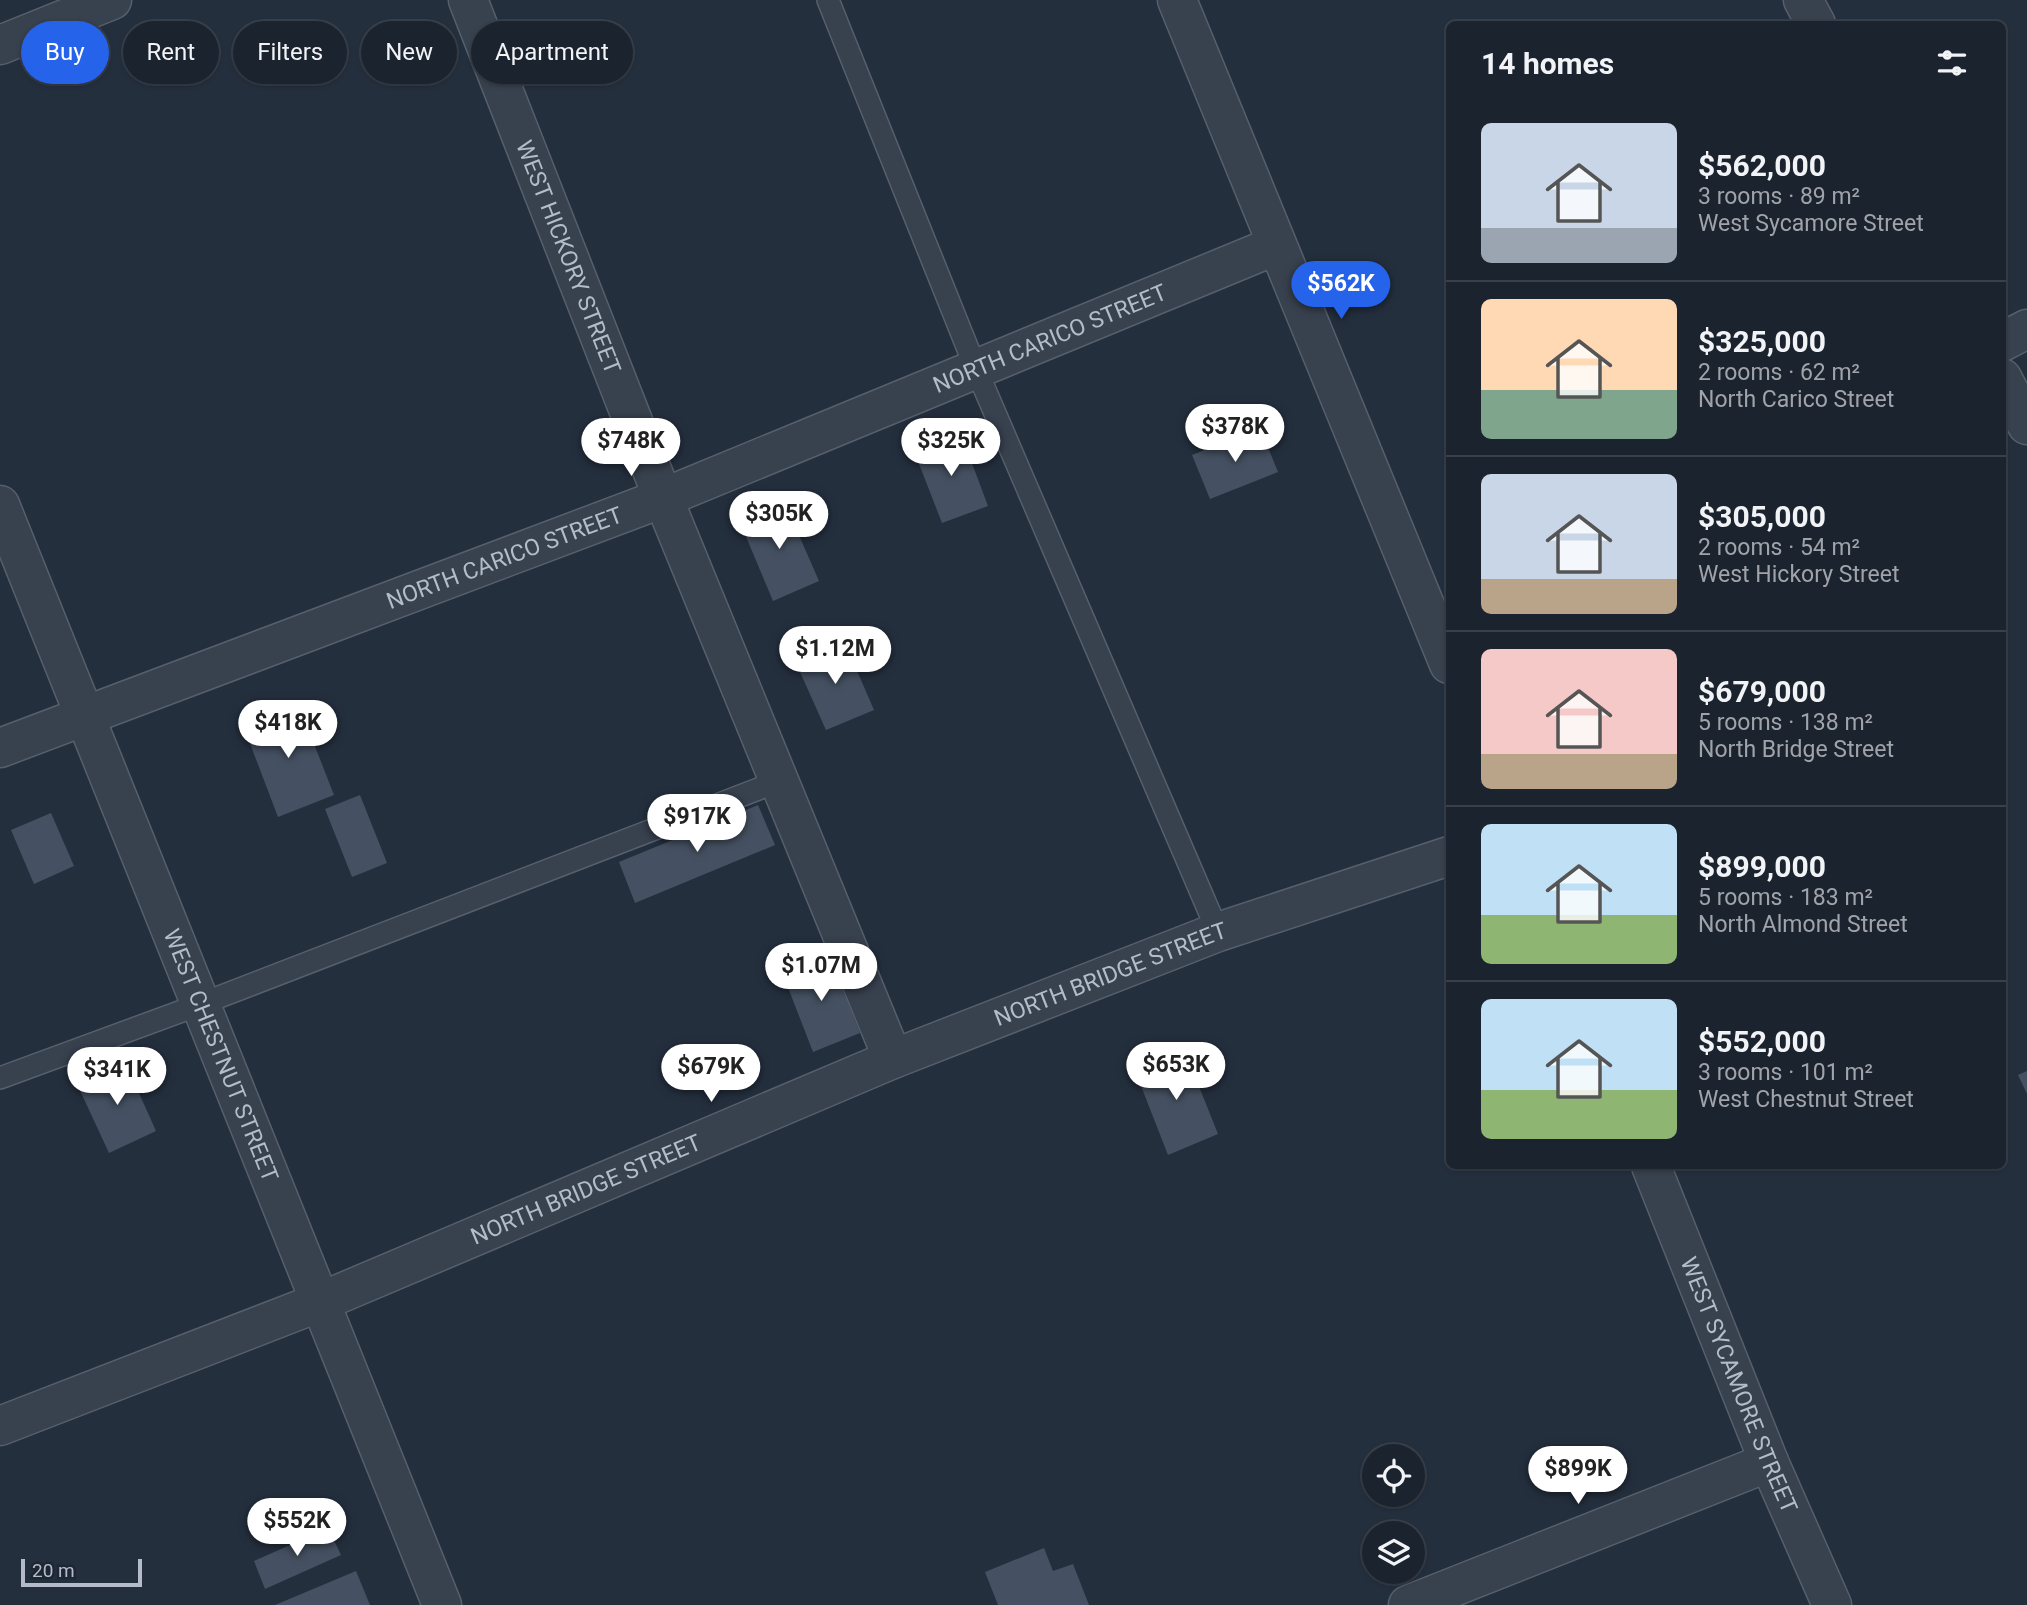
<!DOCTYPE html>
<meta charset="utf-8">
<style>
body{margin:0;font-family:Roboto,sans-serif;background:#282f3a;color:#f1f3f6;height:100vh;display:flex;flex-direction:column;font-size:26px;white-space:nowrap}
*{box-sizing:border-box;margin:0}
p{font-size:23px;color:#a0a4aa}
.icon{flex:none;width:38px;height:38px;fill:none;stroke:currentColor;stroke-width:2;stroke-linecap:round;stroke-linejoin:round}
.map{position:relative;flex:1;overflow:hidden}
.side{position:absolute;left:1446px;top:21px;width:560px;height:1148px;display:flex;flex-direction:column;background:#1b232e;border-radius:10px;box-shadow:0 2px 5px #0004,0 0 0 2px #39404a}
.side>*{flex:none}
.top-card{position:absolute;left:21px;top:21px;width:665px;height:63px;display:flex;gap:14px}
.controls{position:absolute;left:1362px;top:1444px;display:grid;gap:14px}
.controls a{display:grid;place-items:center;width:63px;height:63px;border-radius:50%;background:#1b232e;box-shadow:0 2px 5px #0004,0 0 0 2px #39404a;font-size:35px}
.scale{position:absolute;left:21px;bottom:18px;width:121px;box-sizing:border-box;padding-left:7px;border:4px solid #b4bcc9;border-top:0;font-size:19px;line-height:24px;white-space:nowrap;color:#b4bcc9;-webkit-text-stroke:5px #1d2633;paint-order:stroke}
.price{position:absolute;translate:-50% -60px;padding:0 16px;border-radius:24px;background:#fff;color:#222;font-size:23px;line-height:46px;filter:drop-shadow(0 2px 4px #0008)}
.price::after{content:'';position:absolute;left:50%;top:42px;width:21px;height:16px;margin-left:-10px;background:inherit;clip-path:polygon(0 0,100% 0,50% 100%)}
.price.on{background:#2563eb;color:#fff}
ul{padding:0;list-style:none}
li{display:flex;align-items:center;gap:21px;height:175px;padding:0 35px}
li+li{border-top:2px solid #39404a}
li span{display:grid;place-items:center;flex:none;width:196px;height:140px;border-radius:10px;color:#555}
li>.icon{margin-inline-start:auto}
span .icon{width:84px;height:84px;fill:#fffc;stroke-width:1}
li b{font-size:30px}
h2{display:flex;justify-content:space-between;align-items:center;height:84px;padding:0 35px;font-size:30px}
.chip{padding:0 24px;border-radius:32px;background:#1b232e;box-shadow:0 2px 5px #0004,0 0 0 2px #39404a;font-size:24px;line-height:63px}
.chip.on{background:#2563eb;color:#fff}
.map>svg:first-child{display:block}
.building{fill:#455162}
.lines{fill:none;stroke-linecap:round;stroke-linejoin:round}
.service-casing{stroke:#565f6c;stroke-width:24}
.minor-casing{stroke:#565f6c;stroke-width:41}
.service{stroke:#38414e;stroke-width:21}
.minor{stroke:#38414e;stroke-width:38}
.labels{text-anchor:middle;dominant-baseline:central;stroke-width:5;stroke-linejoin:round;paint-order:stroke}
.street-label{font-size:23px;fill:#b4bcc9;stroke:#1d2633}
</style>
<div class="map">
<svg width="2027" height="1605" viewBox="0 0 2027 1605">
<rect width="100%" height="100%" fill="#242f3e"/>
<g class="building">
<path d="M1260,428L1278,472L1210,499L1192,455Z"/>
<path d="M961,434L988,506L942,523L914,451Z"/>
<path d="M784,501L819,581L773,601L739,520Z"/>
<path d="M845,643L874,710L826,730L796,663Z"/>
<path d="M298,703L334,795L278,817L243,725Z"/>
<path d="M360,795L387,863L352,877L325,809Z"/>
<path d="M758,805L775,845L635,903L619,862Z"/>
<path d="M51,813L74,866L34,884L11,830Z"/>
<path d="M828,953L860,1033L813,1052L782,972Z"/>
<path d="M1184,1049L1218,1134L1168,1155L1134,1068Z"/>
<path d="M125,1062L156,1131L109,1153L77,1084Z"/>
<path d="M2027,1071V1094L2018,1075Z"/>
<path d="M328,1528L341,1555L265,1589L254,1561Z"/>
<path d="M1044,1548L1053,1571L1073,1564L1089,1605H998L985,1572Z"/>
<path d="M356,1571L370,1605H275Z"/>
</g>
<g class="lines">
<g class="service-casing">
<g id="service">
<path d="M828,0L976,369L1218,932"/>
<path d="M0,1078L201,1004L779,781"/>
</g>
</g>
<g class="minor-casing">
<g id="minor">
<path id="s1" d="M468,0L663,498L893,1059"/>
<path d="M1177,0L1449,664"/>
<path d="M1803,0L1816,24"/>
<path d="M0,45L112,0"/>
<path d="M2002,342L2027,329"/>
<path d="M2002,378L2027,425"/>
<path id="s2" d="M0,505L442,1605"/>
<path id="s3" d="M0,748L663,498L1277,245"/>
<path id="s4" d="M1651,1166L1769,1462L1832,1605"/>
<path id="s5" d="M0,1426L320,1302L893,1059L1218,932L1449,856"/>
<path d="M1408,1605L1769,1462"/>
</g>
</g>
<use href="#service" class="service"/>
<use href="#minor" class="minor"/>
</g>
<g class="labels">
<g class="street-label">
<text stroke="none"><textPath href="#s1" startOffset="276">WEST HICKORY STREET</textPath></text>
<text stroke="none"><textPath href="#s3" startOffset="1127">NORTH CARICO STREET</textPath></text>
<text stroke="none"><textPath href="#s3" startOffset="539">NORTH CARICO STREET</textPath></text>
<text stroke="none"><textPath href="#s5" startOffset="1199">NORTH BRIDGE STREET</textPath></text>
<text stroke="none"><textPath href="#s2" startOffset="593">WEST CHESTNUT STREET</textPath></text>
<text stroke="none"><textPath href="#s5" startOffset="632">NORTH BRIDGE STREET</textPath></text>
<text stroke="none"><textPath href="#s4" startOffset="236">WEST SYCAMORE STREET</textPath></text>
</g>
</g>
</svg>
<div class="controls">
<a><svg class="icon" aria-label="locate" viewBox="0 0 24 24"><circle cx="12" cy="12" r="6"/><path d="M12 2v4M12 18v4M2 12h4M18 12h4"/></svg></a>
<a><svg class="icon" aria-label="layers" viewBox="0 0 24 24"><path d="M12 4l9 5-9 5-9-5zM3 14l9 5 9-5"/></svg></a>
</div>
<div class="scale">20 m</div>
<b class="price on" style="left:1341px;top:321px">$562K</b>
<b class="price" style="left:1235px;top:464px">$378K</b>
<b class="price" style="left:631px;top:478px">$748K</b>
<b class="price" style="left:951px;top:478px">$325K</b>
<b class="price" style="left:779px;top:551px">$305K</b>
<b class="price" style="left:835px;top:686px">$1.12M</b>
<b class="price" style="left:288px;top:760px">$418K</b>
<b class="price" style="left:697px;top:854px">$917K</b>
<b class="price" style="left:821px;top:1003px">$1.07M</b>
<b class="price" style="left:1176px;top:1102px">$653K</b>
<b class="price" style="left:711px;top:1104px">$679K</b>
<b class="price" style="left:117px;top:1107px">$341K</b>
<b class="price" style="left:1578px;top:1506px">$899K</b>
<b class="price" style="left:297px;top:1558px">$552K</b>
<div class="top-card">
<a class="chip on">Buy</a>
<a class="chip">Rent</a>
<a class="chip">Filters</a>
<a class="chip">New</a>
<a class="chip">Apartment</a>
</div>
<section class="side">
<h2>14 homes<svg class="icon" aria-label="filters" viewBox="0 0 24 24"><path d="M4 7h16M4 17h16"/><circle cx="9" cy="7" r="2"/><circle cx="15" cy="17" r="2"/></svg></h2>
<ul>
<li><span style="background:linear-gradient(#c9d6e8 75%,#9aa5b1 0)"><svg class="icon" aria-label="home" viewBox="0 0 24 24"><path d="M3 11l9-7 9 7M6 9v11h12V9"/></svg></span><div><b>$562,000</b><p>3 rooms · 89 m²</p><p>West Sycamore Street</p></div></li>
<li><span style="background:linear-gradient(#ffd9b3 65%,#7fa58c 0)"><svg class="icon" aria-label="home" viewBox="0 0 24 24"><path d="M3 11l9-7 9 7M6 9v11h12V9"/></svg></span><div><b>$325,000</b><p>2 rooms · 62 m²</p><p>North Carico Street</p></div></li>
<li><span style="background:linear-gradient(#c9d6e8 75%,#b9a48a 0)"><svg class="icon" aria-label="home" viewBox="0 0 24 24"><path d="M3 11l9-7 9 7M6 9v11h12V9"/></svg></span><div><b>$305,000</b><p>2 rooms · 54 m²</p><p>West Hickory Street</p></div></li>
<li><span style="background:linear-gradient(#f6c9c9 75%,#b9a48a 0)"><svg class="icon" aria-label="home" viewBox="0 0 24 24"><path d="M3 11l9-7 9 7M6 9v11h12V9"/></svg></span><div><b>$679,000</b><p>5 rooms · 138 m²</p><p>North Bridge Street</p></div></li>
<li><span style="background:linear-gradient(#bfe0f5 65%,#8fb573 0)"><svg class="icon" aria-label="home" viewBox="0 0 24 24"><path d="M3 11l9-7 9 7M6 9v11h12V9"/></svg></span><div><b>$899,000</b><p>5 rooms · 183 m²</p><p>North Almond Street</p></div></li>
<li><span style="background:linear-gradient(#bfe0f5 65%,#8fb573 0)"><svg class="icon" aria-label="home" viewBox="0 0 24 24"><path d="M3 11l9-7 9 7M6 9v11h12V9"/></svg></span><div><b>$552,000</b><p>3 rooms · 101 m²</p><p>West Chestnut Street</p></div></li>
</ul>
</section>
</div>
